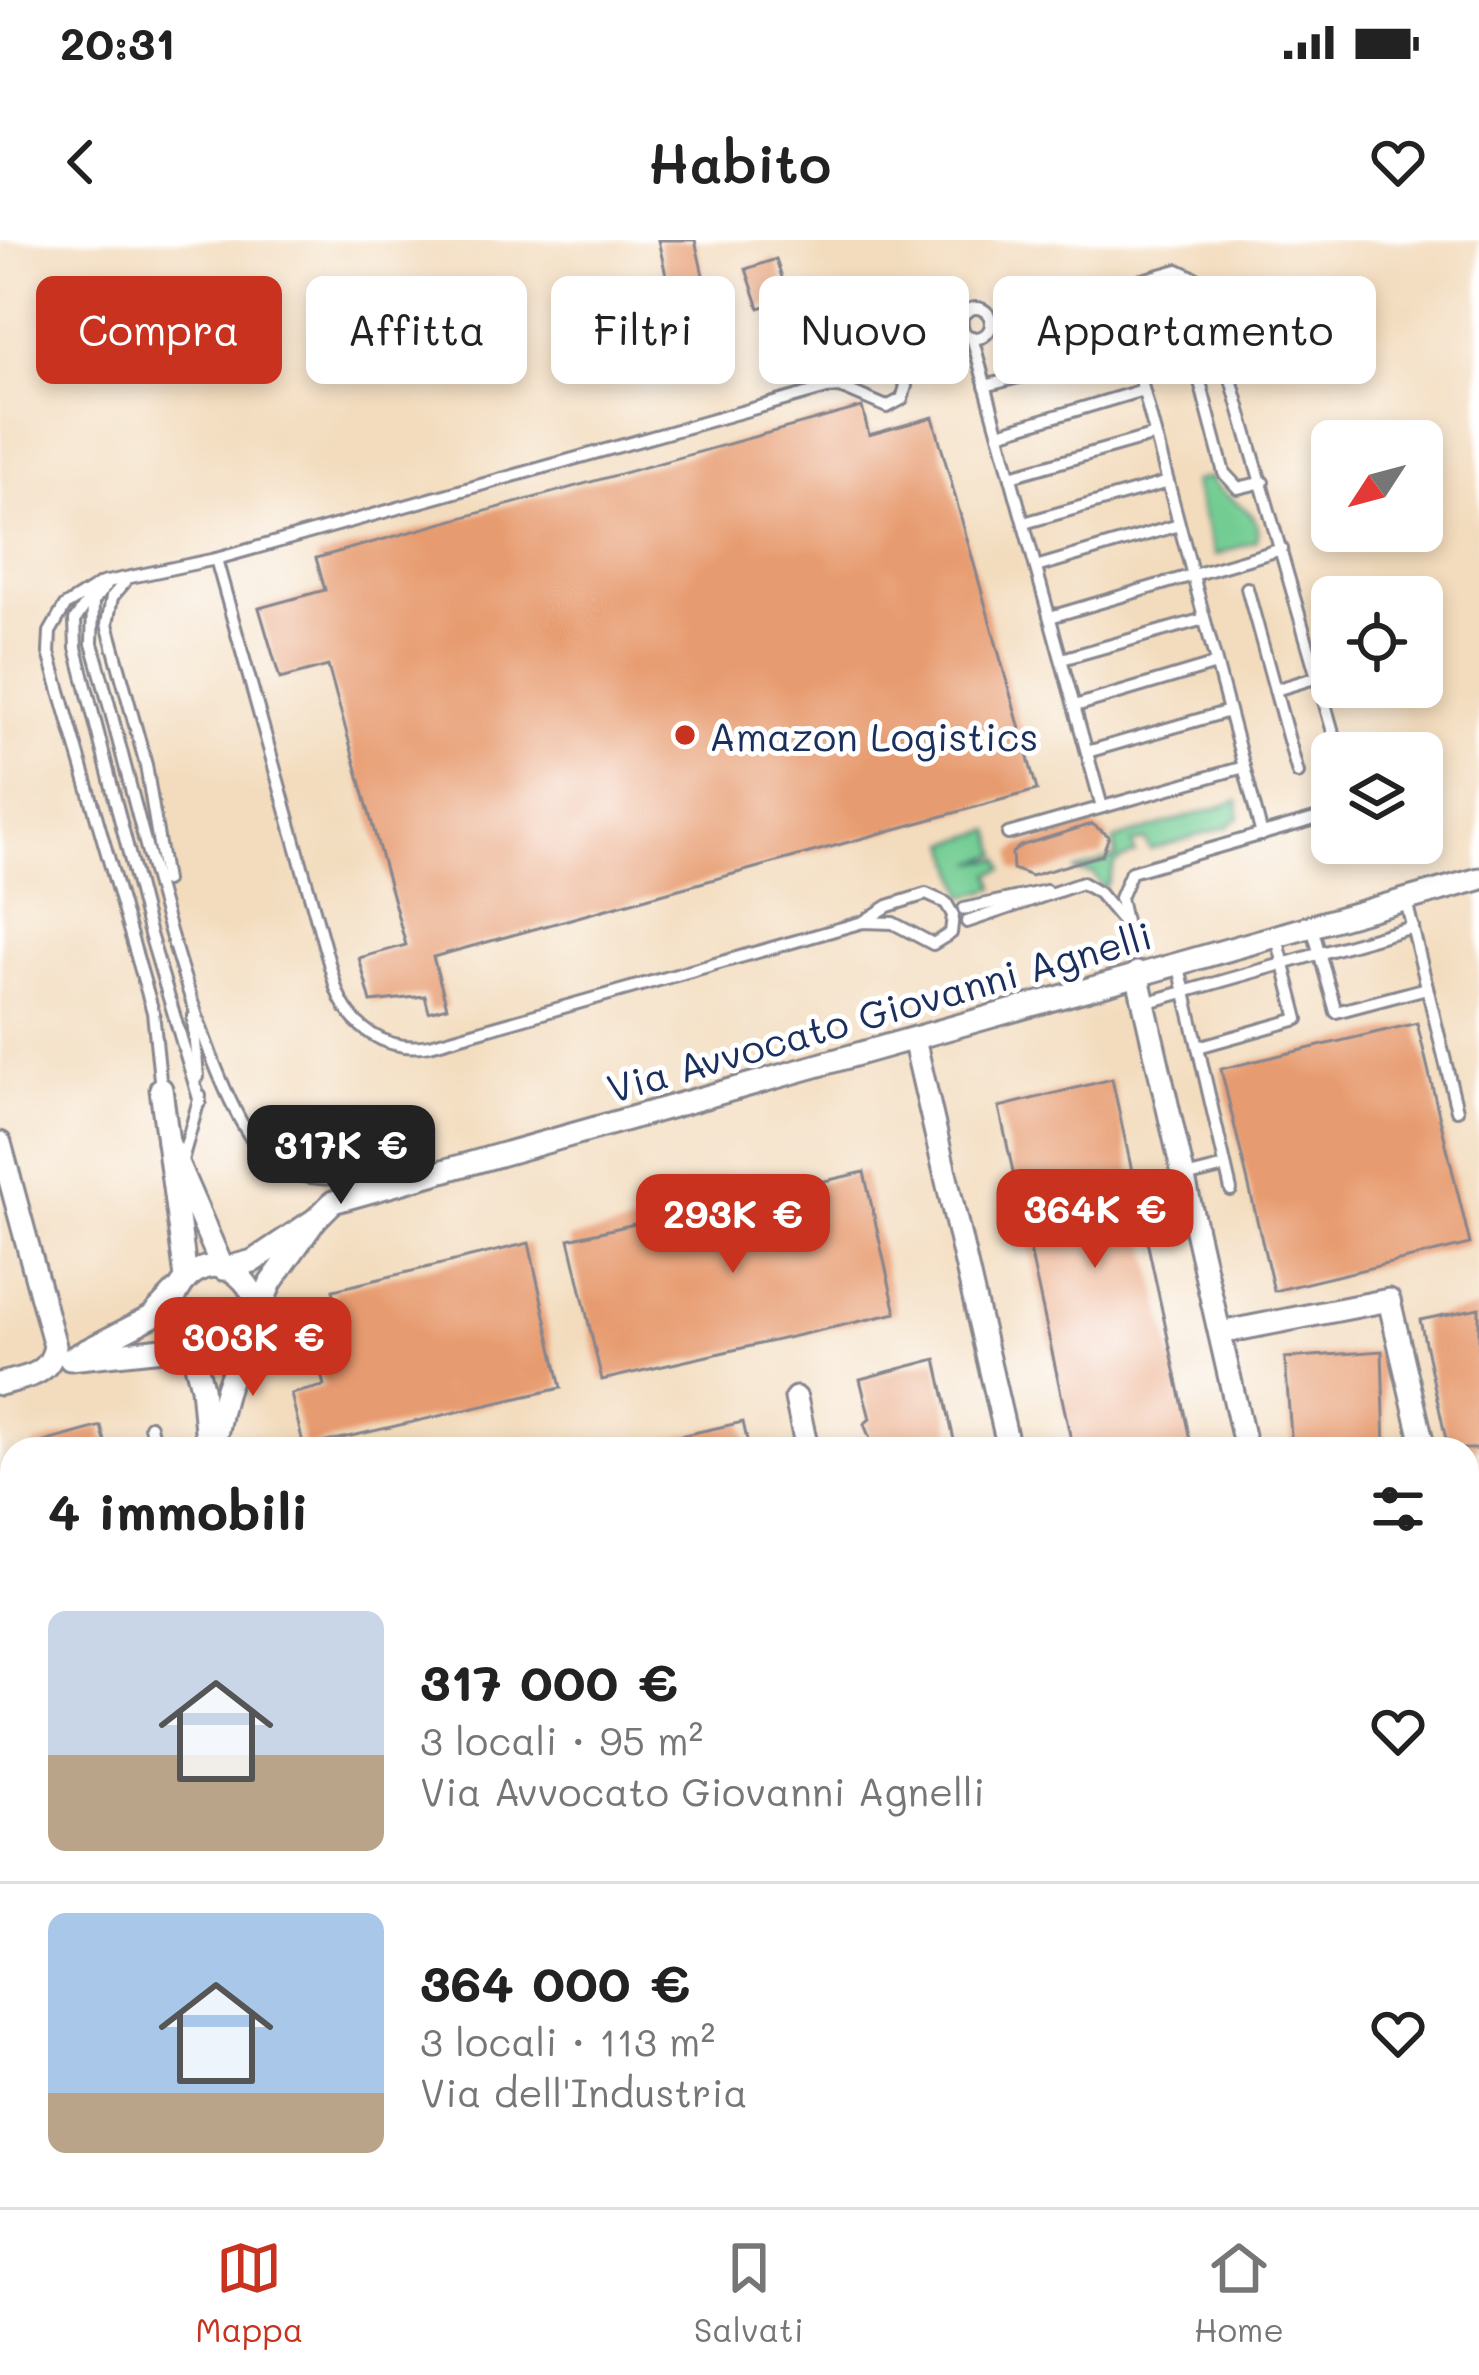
<!DOCTYPE html>
<html lang="it">
<meta charset="utf-8">
<style>
body{margin:0;font-family:Mali,sans-serif;background:#f6f6f6;color:#222;height:100vh;display:flex;flex-direction:column;font-size:45px;white-space:nowrap}
*{box-sizing:border-box;margin:0}
p{font-size:39px;color:#767676}
.icon{flex:none;width:66px;height:66px;fill:none;stroke:currentColor;stroke-width:2;stroke-linecap:round;stroke-linejoin:round}
.map{position:relative;flex:1;overflow:hidden}
.sheet{position:absolute;left:0px;top:1197px;width:1479px;height:771px;display:flex;flex-direction:column;background:#fff;border-radius:36px 36px 0 0;box-shadow:0 6px 18px #0003}
.sheet>*{flex:none}
.top-card{position:absolute;left:36px;top:36px;width:1407px;height:108px;display:flex;gap:24px}
.needle{width:78px;rotate:234deg}
.tools{position:absolute;left:1311px;top:180px;display:grid;gap:24px}
.tools a{display:grid;place-items:center;width:132px;height:132px;border-radius:18px;background:#fff;box-shadow:0 6px 18px #0003;font-size:60px}
.price{position:absolute;translate:-50% -102px;padding:0 27px;border-radius:24px;background:#c8321e;color:#fff;font-size:39px;line-height:78px;filter:drop-shadow(0 3px 6px #0008)}
.price::after{content:'';position:absolute;left:50%;top:72px;width:36px;height:27px;margin-left:-18px;background:inherit;clip-path:polygon(0 0,100% 0,50% 100%)}
.price.active{background:#222;color:#fff}
ul{padding:0;list-style:none}
li{display:flex;align-items:center;gap:36px;height:300px;padding:0 48px}
li+li{border-top:3px solid #e0e0e0}
li span{display:grid;place-items:center;flex:none;width:336px;height:240px;border-radius:18px;color:#555}
li>.icon{margin-inline-start:auto}
span .icon{width:144px;height:144px;fill:#fffc;stroke-width:1}
li b{font-size:51px}
h2{display:flex;justify-content:space-between;align-items:center;height:144px;padding:0 48px;font-size:51px}
.tag{padding:0 42px;border-radius:18px;background:#fff;box-shadow:0 6px 18px #0003;font-size:42px;line-height:108px}
.tag.active{background:#c8321e;color:#fff}
.status{display:flex;justify-content:space-between;align-items:center;height:84px;padding:0 60px;background:#fff;direction:ltr}
.status svg{height:33px;fill:currentColor}
header{display:flex;justify-content:space-between;align-items:center;height:156px;padding:0 48px;background:#fff;font-size:54px;font-weight:600}
.dock{display:flex;justify-content:space-around;align-items:center;height:168px;border-top:3px solid #e0e0e0;background:#fff;font-size:33px;color:#767676}
.dock a{display:grid;justify-items:center;gap:6px}
.dock .active{color:#c8321e}
.map>svg:first-child{display:block}
.green{fill:#73cd93;stroke:#477e78;stroke-width:3}
.building{fill:#e79b6f}
.lines{fill:none;stroke-linecap:round;stroke-linejoin:round}
.service-casing{stroke:#87868e;stroke-width:16}
.minor-casing{stroke:#87868e;stroke-width:27}
.primary-casing{stroke:#87868e;stroke-width:39}
.service{stroke:#fff;stroke-width:10}
.minor{stroke:#fff;stroke-width:21}
.primary{stroke:#f5c16b;stroke-width:33}
.poi-dot{fill:#c8321e;stroke:#fff;stroke-width:4.5}
.labels{text-anchor:middle;dominant-baseline:central;stroke-width:10;stroke-linejoin:round;paint-order:stroke}
.poi-label{font-size:39px;fill:#1b2f5e;stroke:#fff;text-anchor:start}
.street-label{font-size:39px;fill:#1b2f5e;stroke:#fff}
</style>
<div class="status"><b>20:31</b><svg viewBox="0 0 49 12"><path d="M0 12V9h3v3zM5 12V6h3v6zM10 12V3h3v9zM15 12V0h3v12zM26 1h20v11H26zM47 4h2v5h-2z"/></svg></div>
<header><svg class="icon" aria-label="back" viewBox="0 0 24 24"><path d="M15 5l-7 7 7 7"/></svg>Habito<svg class="icon" aria-label="heart" viewBox="0 0 24 24"><path d="M12 20l-8-8c-3-5 5-10 8-4 3-6 11-1 8 4z"/></svg></header>
<div class="map">
<svg width="1479" height="1967" viewBox="0 0 1479 1967">
<rect width="100%" height="100%" fill="#fff"/>
<filter id="ink" filterUnits="userSpaceOnUse"><feTurbulence type="fractalNoise" baseFrequency=".00833" numOctaves="2"/><feDisplacementMap in="SourceGraphic" scale="24" xChannelSelector="R" yChannelSelector="G"/><feConvolveMatrix kernelMatrix="1 2 1 2 8 2 1 2 1" color-interpolation-filters="sRGB"/></filter>
<filter id="wash" filterUnits="userSpaceOnUse"><feTurbulence type="fractalNoise" baseFrequency=".004" numOctaves="4" result="noise"/><feDisplacementMap in="SourceGraphic" scale="48" xChannelSelector="R" yChannelSelector="G"/><feGaussianBlur stdDeviation="2.7" result="paint"/><feColorMatrix in="noise" values="0 0 0 0 0 0 0 0 0 0 0 0 0 0 0 0 0 1.4 0 .05"/><feComposite in="paint" operator="in"/></filter>
<g filter="url(#wash)">
<rect width="100%" height="100%" fill="#f3dcbd"/>
<g class="green">
<path d="M1210,237C1223,263 1266,266 1256,301L1215,315L1193,242Z"/>
<path d="M1238,561L1239,577L1227,587L1150,610L1146,600L1132,603L1135,613L1115,623L1104,651L1094,634L1074,631L1116,617L1114,600Z"/>
<path d="M992,590L999,614L974,623L1001,619L1004,629L991,634L995,648L965,657L949,603Z"/>
<path d="M1479,1562V1744L1467,1746V1566Z"/>
<path d="M905,1956H990L993,1967H908Z"/>
</g>
<g id="blocks">
<g class="building">
<path d="M658,0H695L713,79L678,87Z"/>
<path d="M776,19L789,59L759,68L746,29Z"/>
<path d="M862,167L869,195L933,177L1037,550L433,717L447,767L429,772L425,756L371,762L359,718L406,705L328,426L280,439L259,368L325,350L316,318Z"/>
<path d="M1092,584L1109,596L1102,615L1031,636L1013,629L1012,613L1020,606Z"/>
<path d="M1417,783L1470,1004L1274,1051L1221,829Z"/>
<path d="M1112,839L1192,1209H1073L999,867Z"/>
<path d="M864,932L896,1073L602,1140L569,999Z"/>
<path d="M529,1003L561,1148L304,1207L291,1154L324,1146L312,1096L343,1089L333,1050Z"/>
<path d="M1479,1068V1209H1448L1420,1080Z"/>
<path d="M1382,1111L1385,1209H1292L1285,1118Z"/>
<path d="M936,1119L956,1209H874L864,1184L870,1179L860,1139Z"/>
<path d="M743,1182L749,1209H649L648,1203Z"/>
<path d="M101,1186L107,1209H34L33,1205Z"/>
</g>
</g>
</g>
<g filter="url(#ink)">
<use href="#blocks" fill-opacity="0" stroke="#87868e" stroke-width="3"/>
<g class="lines">
<g class="service-casing">
<g id="service">
<circle cx="976" cy="83" r="15"/>
<path d="M1216,77L1192,86L1189,100L1224,233L1238,248L1263,242"/>
<path d="M991,82L1178,30L1203,42L1339,513"/>
<path d="M972,97L1102,567"/>
<path d="M891,121L904,102L962,84"/>
<path d="M985,146L1132,107L1244,527"/>
<path d="M999,193L1143,150"/>
<path d="M1011,236L1155,195"/>
<path d="M1024,283L1168,242"/>
<path d="M216,319L336,748C350,788 387,813 430,805L863,682L893,683L933,704L951,693L953,675L946,663L926,654L888,666L863,682"/>
<path d="M1036,327L1179,285"/>
<path d="M124,343L112,357L107,384L146,525L165,641"/>
<path d="M106,346L93,361L92,404C123,501 203,884 277,926C321,951 383,932 430,926"/>
<path d="M1247,348L1275,450"/>
<path d="M93,354L75,380L76,408L149,691L200,862"/>
<path d="M1050,377L1282,309"/>
<path d="M1062,419L1204,379"/>
<path d="M1075,466L1216,424"/>
<path d="M1087,512L1229,471"/>
<path d="M1298,533L1275,450L1318,437"/>
<path d="M1008,594L1244,527L1262,595"/>
<path d="M1406,661L1457,870"/>
<path d="M964,669L1046,651"/>
<path d="M967,682L1082,643L1099,653L1121,679"/>
<path d="M1312,687L1336,772L1427,748"/>
<path d="M1132,715L1120,658L1131,632L1332,574"/>
<path d="M1178,723L1198,807L1298,779L1276,694"/>
<path d="M1145,763L1413,687"/>
<path d="M193,778L198,837"/>
<path d="M1198,807L1231,950"/>
<path d="M161,849L153,772L49,413L50,392L65,366L102,343L216,319L827,148L840,147L887,167L902,159L906,146L895,122C863,111 851,133 827,148"/>
<path d="M181,924L200,856"/>
<path d="M1185,937L1225,927"/>
<path d="M150,1186L155,1209"/>
</g>
</g>
<g class="minor-casing">
<g id="minor">
<path d="M1137,733L1246,1209"/>
<path d="M914,799L1009,1209"/>
<path d="M161,849L168,902"/>
<path d="M0,903L55,1106C50,1136 26,1137 0,1144"/>
<path d="M316,979L333,962L1479,639"/>
<path d="M186,1038L168,902L223,1029L253,1021L316,979L271,1042L254,1083"/>
<path d="M175,1052L151,1077L70,1119L191,1106L202,1147L207,1202"/>
<path d="M1220,1093L1389,1060L1424,1209"/>
<path d="M796,1158L807,1209"/>
<path d="M213,1209C218,1188 221,1165 228,1145C236,1123 252,1099 255,1076C257,1063 253,1051 244,1041C194,986 126,1102 215,1112L247,1096"/>
<path d="M1467,1330L1479,1327"/>
<path d="M0,1386L12,1383"/>
<path d="M0,1700L12,1696"/>
<path d="M1467,1760L1479,1758"/>
<path d="M1170,1956L1172,1967"/>
<path d="M1379,1956L1380,1967"/>
<path d="M0,1965L32,1956"/>
<path d="M125,1967L155,1956"/>
<path d="M381,1967L390,1956"/>
</g>
</g>
<g class="primary-casing">
<g id="primary">
<path d="M1467,1534L1479,1531"/>
<path d="M233,1967L264,1956"/>
<path d="M288,1967L318,1956"/>
</g>
</g>
<use href="#service" class="service"/>
<use href="#minor" class="minor"/>
<use href="#primary" class="primary"/>
</g>
</g>
<circle class="poi-dot" cx="685" cy="495" r="12"/>
<g class="labels">
<g class="poi-label">
<text x="709" y="495">Amazon Logistics</text>
</g>
<g class="street-label">
<text transform="translate(879 771) rotate(-16)">Via Avvocato Giovanni Agnelli</text>
</g>
</g>
</svg>
<div class="tools">
<a><svg class="needle" viewBox="-14 -14 28 28"><path d="M0-13l5 13h-10z" fill="#e53935"/><path d="M0 13l5-13h-10z" fill="#767676"/></svg></a>
<a><svg class="icon" aria-label="locate" viewBox="0 0 24 24"><circle cx="12" cy="12" r="6"/><path d="M12 2v4M12 18v4M2 12h4M18 12h4"/></svg></a>
<a><svg class="icon" aria-label="layers" viewBox="0 0 24 24"><path d="M12 4l9 5-9 5-9-5zM3 14l9 5 9-5"/></svg></a>
</div>
<b class="price active" style="left:341px;top:967px">317K €</b>
<b class="price" style="left:1095px;top:1031px">364K €</b>
<b class="price" style="left:733px;top:1036px">293K €</b>
<b class="price" style="left:253px;top:1159px">303K €</b>
<div class="top-card">
<a class="tag active">Compra</a>
<a class="tag">Affitta</a>
<a class="tag">Filtri</a>
<a class="tag">Nuovo</a>
<a class="tag">Appartamento</a>
</div>
<section class="sheet">
<h2>4 immobili<svg class="icon" aria-label="filters" viewBox="0 0 24 24"><path d="M4 7h16M4 17h16"/><circle cx="9" cy="7" r="2"/><circle cx="15" cy="17" r="2"/></svg></h2>
<ul>
<li><span style="background:linear-gradient(#c9d6e8 60%,#b9a48a 0)"><svg class="icon" aria-label="home" viewBox="0 0 24 24"><path d="M3 11l9-7 9 7M6 9v11h12V9"/></svg></span><div><b>317 000 €</b><p>3 locali · 95 m²</p><p>Via Avvocato Giovanni Agnelli</p></div><svg class="icon" aria-label="heart" viewBox="0 0 24 24"><path d="M12 20l-8-8c-3-5 5-10 8-4 3-6 11-1 8 4z"/></svg></li>
<li><span style="background:linear-gradient(#a9c7e8 75%,#b9a48a 0)"><svg class="icon" aria-label="home" viewBox="0 0 24 24"><path d="M3 11l9-7 9 7M6 9v11h12V9"/></svg></span><div><b>364 000 €</b><p>3 locali · 113 m²</p><p>Via dell'Industria</p></div><svg class="icon" aria-label="heart" viewBox="0 0 24 24"><path d="M12 20l-8-8c-3-5 5-10 8-4 3-6 11-1 8 4z"/></svg></li>
</ul>
</section>
</div>
<nav class="dock">
<a class="active"><svg class="icon" aria-label="map" viewBox="0 0 24 24"><path d="M3 6l6-2 6 2 6-2v14l-6 2-6-2-6 2zM9 4v14M15 6v14"/></svg>Mappa</a>
<a><svg class="icon" aria-label="saved" viewBox="0 0 24 24"><path d="M7 4h10v16l-5-4-5 4z"/></svg>Salvati</a>
<a><svg class="icon" aria-label="home" viewBox="0 0 24 24"><path d="M3 11l9-7 9 7M6 9v11h12V9"/></svg>Home</a>
</nav>
